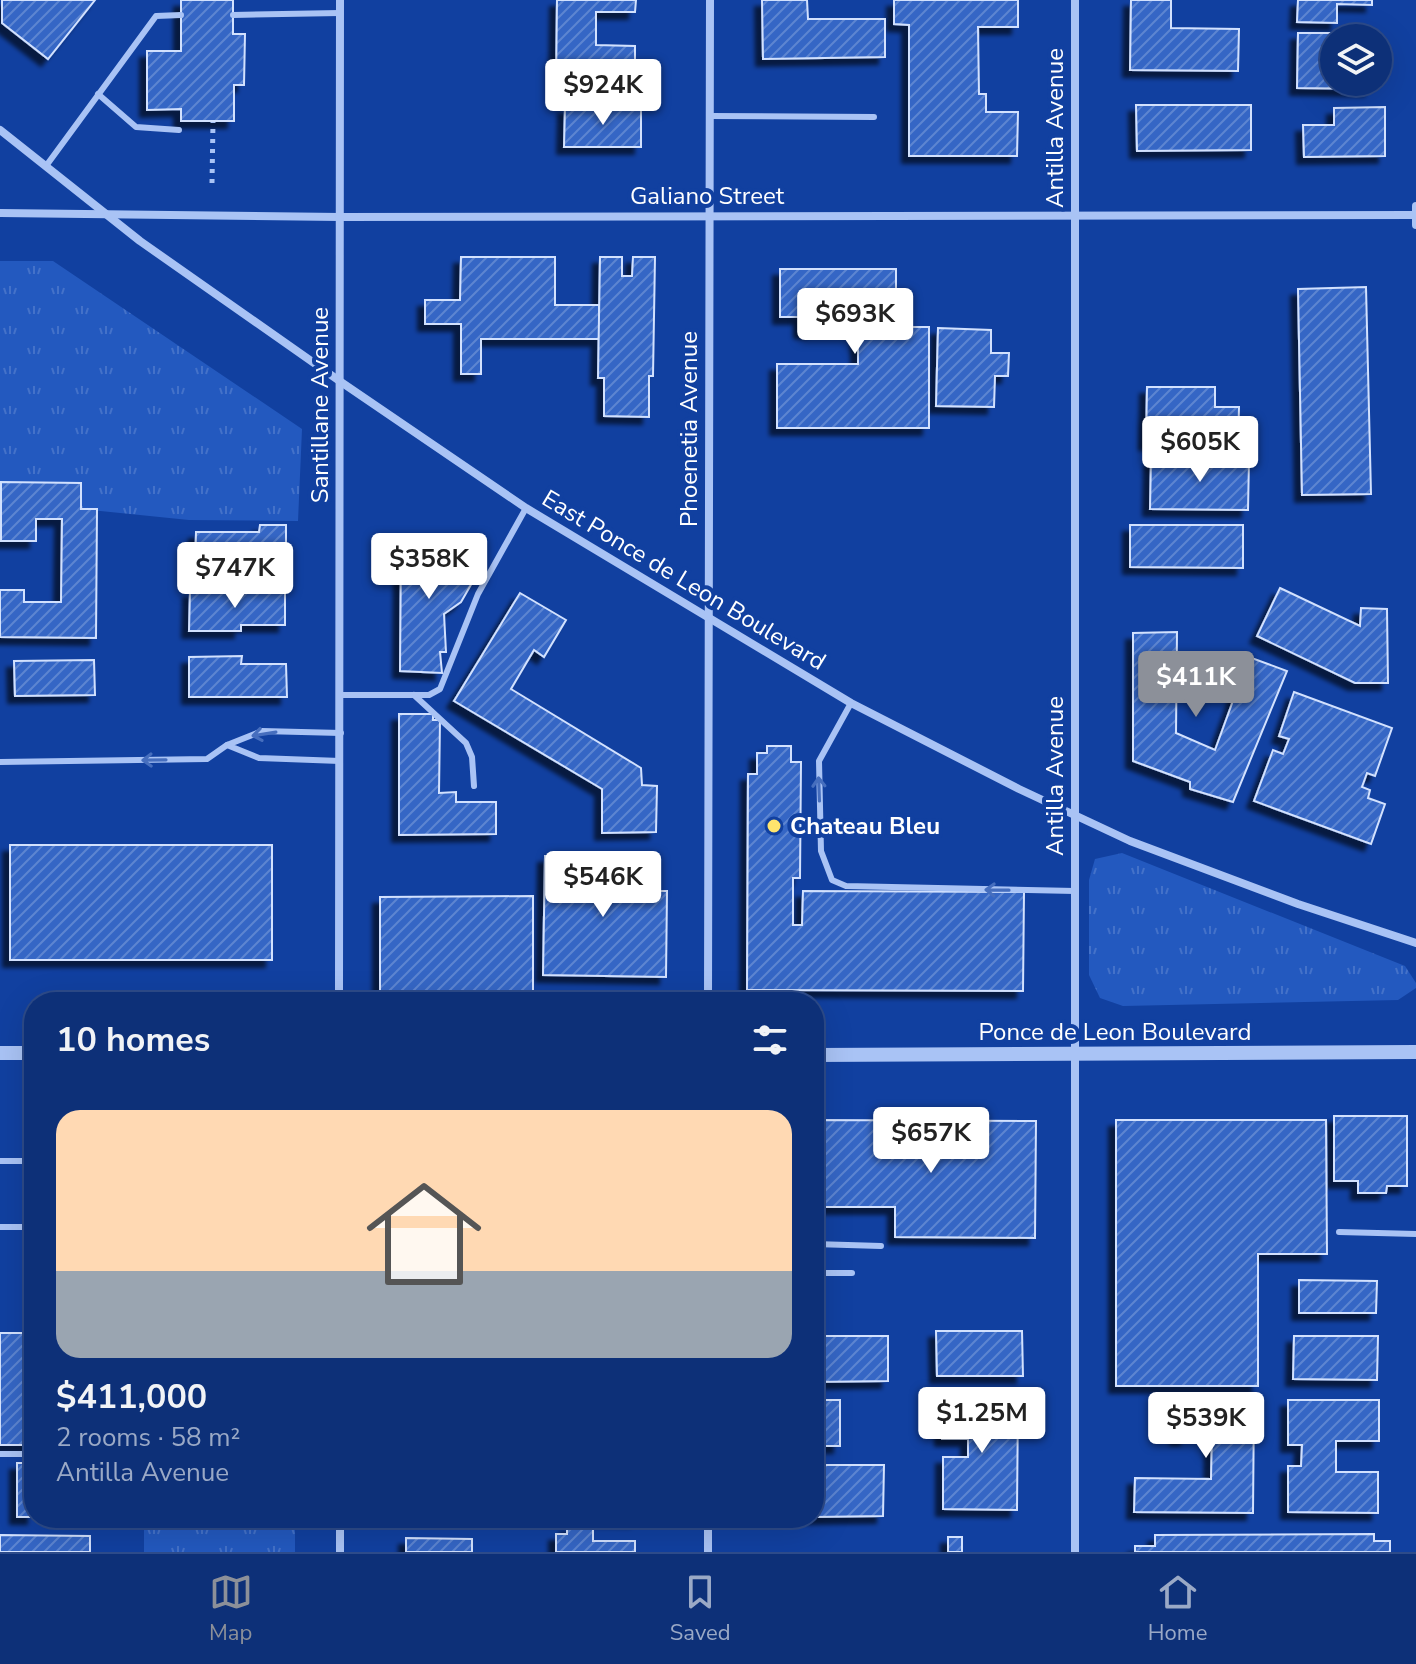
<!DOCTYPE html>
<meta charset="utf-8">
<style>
body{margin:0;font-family:"Nunito Sans",sans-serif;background:#16387d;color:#f1f3f6;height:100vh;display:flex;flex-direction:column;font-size:30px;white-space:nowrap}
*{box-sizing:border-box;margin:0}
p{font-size:26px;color:#9aa9c6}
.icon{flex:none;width:44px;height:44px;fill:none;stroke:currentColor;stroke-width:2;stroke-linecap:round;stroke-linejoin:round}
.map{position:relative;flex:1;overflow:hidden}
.panel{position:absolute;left:24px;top:992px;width:800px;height:536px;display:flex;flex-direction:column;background:#0d3078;border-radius:32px;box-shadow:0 8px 32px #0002,0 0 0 2px #2d4b8a}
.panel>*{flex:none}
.controls{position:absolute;left:1320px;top:24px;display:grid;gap:16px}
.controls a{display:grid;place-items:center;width:72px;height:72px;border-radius:50%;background:#0d3078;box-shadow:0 8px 32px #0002,0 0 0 2px #2d4b8a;font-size:40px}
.price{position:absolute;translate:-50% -68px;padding:0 18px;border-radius:8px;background:#fff;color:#222;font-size:26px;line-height:52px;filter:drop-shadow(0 2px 4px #0008)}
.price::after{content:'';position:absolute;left:50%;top:48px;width:24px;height:18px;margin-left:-12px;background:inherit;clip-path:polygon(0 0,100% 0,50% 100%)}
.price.current{background:#8c9099;color:#fff}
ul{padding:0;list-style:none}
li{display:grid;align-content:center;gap:16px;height:424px;padding:0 32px}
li+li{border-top:2px solid #2d4b8a}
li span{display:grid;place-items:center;height:248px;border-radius:24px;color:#555}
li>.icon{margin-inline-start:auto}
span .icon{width:144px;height:144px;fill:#fffc;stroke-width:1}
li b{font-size:34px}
h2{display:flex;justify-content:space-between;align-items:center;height:96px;padding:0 32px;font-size:34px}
.tabs{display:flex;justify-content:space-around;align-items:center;height:112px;border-top:2px solid #2d4b8a;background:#0d3078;font-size:22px;color:#9aa9c6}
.tabs a{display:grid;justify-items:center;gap:4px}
.tabs .current{color:#8c9099}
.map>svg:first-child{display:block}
.park{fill:url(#park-tufts)}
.building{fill:url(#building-hatch);stroke:#d2e1fe;stroke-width:2;filter:url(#shadow)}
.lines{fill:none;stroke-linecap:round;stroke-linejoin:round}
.path{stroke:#a9c3f5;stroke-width:5;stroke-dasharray:4 6;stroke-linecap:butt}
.service{stroke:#a9c3f5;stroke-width:6}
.minor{stroke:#a9c3f5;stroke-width:8}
.tertiary{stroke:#a9c3f5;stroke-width:14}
.oneway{stroke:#466ebe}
.poi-dot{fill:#ffe46d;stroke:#1140a0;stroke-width:3}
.labels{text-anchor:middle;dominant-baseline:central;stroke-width:8;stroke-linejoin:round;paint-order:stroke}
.street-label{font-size:24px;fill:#fff;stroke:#1140a0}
.poi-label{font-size:24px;font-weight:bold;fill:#fff;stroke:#1140a0;text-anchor:start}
</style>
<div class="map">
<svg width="1416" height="1552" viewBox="0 0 1416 1552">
<defs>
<pattern id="park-tufts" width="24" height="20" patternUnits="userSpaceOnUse" patternTransform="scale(2)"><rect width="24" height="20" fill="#2359bf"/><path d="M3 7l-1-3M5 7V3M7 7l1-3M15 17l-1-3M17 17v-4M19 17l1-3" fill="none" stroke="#4472c9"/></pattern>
<pattern id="building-hatch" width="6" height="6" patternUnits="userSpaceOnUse" patternTransform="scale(2)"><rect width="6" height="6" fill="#3466c5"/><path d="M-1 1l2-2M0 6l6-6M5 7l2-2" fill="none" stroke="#5d85d1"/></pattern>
<filter id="shadow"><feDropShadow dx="-7" dy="7" stdDeviation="2" flood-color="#0009"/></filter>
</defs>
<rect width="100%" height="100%" fill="#1140a0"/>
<g class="park">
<path d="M0,261H53L302,429L298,521L189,520L81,509V483L0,482Z"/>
<path d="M1122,853L1405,966L1416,983V988L1398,1000L1123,1006L1100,998L1089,975V880L1095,859Z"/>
<rect x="144" y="1518" width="151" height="34"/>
</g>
<g class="building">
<path d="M2,0H95L48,59L2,23Z"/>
<path d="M181,0H233V34H245L244,85H234V121H181V109L147,110V51H181Z"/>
<path d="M557,0H636L635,12H596V45L635,46V84H556Z"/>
<path d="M762,0H807L808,19H885V57L763,59Z"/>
<path d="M894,0H1018V27H978L979,94H986V112H1018L1017,156H909V25L894,24Z"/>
<path d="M1131,0H1171V28L1239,29L1238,71L1130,70Z"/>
<path d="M1298,0H1372V5L1337,4V23L1297,22Z"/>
<path d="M1298,33H1335L1334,82H1372L1371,89L1297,88Z"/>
<path d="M1136,105H1251V150L1137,151Z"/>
<path d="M565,107H641V147H564Z"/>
<path d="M1385,107V156L1304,157L1303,125H1334V108Z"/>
<path d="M461,257H555V305H599V339H481V374H461V324H425V300H460Z"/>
<path d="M600,257H622V276H632L633,257H655L653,376H649V417L604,416V378H598Z"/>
<path d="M780,269H896V327H929V428H777V364H858V309H813V331H801V317H780Z"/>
<path d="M1366,287L1371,494L1302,495L1298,289Z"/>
<path d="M938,328L991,330V353H1009L1008,376H995L994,407L936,406Z"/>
<path d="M1147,387H1215V407H1239L1238,445L1146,443Z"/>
<path d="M1151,459L1249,460L1248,510L1150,509Z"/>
<path d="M1,482L81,483V509H97L96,638L0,637V590H24V602H61L62,519H36V541H1Z"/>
<path d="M260,525H286V572H195L196,532H259Z"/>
<path d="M1130,525H1243V568L1130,567Z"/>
<path d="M428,535L480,569L461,602L444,614L446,652H440L442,673L400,671L401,549Z"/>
<path d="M1280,588L1360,626L1361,608L1387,609L1388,683H1355L1257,636Z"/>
<path d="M190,591L285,592V625H241V631H189Z"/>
<path d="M520,593L566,620L544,657L534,650L511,689L641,768L642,785L657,786L656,832L602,833V789L454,701Z"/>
<path d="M1177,632L1176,733L1215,750L1249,657L1287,671L1233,802L1190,789V782L1133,761V633Z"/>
<path d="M242,656L241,664H286L287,697H189V657Z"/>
<path d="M94,660L95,695L15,696L14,661Z"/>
<path d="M1294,692L1392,728L1375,776L1367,773L1362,787L1370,790L1368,798L1385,804L1371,844L1254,801L1273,750L1283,754L1289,739L1279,736Z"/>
<path d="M399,714H433V720H440L439,793L456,792V802H496V834L399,835Z"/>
<path d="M767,746H791V762H801L800,878H793V925H802L803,891L1024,892L1023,991L747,990L748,774H757V753H767Z"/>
<rect x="10" y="845" width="262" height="115"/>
<path d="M545,856L646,857L645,891H667L666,977L543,975Z"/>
<path d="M533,896V992H380V897Z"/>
<path d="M1334,1116H1407V1186H1387L1386,1193H1358V1181H1334Z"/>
<path d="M814,1120L1036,1121L1035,1238L895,1237V1207H820V1230H814Z"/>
<path d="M1116,1120H1326L1327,1254H1258V1386H1116Z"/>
<path d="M1299,1280L1377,1281L1376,1313H1299Z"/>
<path d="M936,1331H1022L1023,1376H937Z"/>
<rect x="0" y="1333" width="34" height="112"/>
<path d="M814,1336H888V1381L814,1382Z"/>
<path d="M1294,1336H1378L1377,1380L1293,1379Z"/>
<path d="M1160,1399L1254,1400L1253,1513L1134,1512L1135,1478L1211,1479L1212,1432H1187V1438H1177V1432L1160,1433Z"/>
<rect x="814" y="1400" width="26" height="46"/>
<path d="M942,1400H1018L1017,1510L943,1509V1457H968V1439H942Z"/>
<path d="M1288,1400H1379V1441H1336V1472H1378V1513L1288,1512V1466H1301L1302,1445H1288Z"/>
<rect x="17" y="1463" width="17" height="54"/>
<path d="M814,1465H884L883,1516L814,1517Z"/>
<path d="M548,1518H637V1520Z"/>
<path d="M567,1526H593V1541H635V1552H556V1534H567Z"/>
<path d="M1374,1534V1541H1390V1552H1135V1546H1155V1535Z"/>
<path d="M0,1535L90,1536V1552H0Z"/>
<rect x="948" y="1537" width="14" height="15"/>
<path d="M406,1538L472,1539V1552H406Z"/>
</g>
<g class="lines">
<path class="path" d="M212,183L213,122"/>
<g class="service">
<path d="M233,15L340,13"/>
<path d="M98,94L136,127L179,130"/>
<path d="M710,116L874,117"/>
<path d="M46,166L156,16L181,15"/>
<path d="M341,695H429L440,689L478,594L526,508"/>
<path d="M414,695L466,743L472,757L474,786"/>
<path d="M851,703L819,761L821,851L832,880L846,886L1075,891"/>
<path d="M340,761L259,758L227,745L262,731L341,733"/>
<path d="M0,762L207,759L227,745"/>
<path d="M0,1161H34"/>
<path d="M0,1227H34"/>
<path d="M1339,1232L1416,1234"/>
<path d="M814,1244L881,1246"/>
<path d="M814,1273H852"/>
<path d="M0,1454H34"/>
</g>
<g class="minor">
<path d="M0,130L140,241L341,382L526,508L851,703L1019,789L1130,841L1298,904L1416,943"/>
<path d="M1416,206V225"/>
<path d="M0,213L340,217L1414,215"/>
<path d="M339,1002L340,0"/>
<path d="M708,1002L710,0"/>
<path d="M340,1518V1552"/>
<path d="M708,1552V1518"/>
<path d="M1075,1552V0"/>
</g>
<g class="tertiary">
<path d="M0,1053H34"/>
<path d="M814,1055L1416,1052"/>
</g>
</g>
<defs><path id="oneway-shaft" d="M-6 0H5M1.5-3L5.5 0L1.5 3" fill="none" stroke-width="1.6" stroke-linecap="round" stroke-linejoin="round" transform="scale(2)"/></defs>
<g class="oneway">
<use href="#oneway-shaft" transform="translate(264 734) rotate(171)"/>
<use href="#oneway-shaft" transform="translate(154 760) rotate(179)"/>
<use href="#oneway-shaft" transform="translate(819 789) rotate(-92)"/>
<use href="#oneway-shaft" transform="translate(997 890) rotate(-179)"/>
</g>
<circle class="poi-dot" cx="774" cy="826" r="8"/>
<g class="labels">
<g class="street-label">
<text transform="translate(1055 128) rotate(-90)">Antilla Avenue</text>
<text x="707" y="196">Galiano Street</text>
<text transform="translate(320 405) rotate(-90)">Santillane Avenue</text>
<text transform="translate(689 429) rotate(-90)">Phoenetia Avenue</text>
<text transform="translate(684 580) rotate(31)">East Ponce de Leon Boulevard</text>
<text transform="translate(1055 776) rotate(-90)">Antilla Avenue</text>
<text x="1115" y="1032">Ponce de Leon Boulevard</text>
</g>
<g class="poi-label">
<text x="790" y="826">Chateau Bleu</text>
</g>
</g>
</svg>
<div class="controls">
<a><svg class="icon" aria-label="layers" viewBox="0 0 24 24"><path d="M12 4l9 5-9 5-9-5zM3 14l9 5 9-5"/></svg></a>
</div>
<b class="price" style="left:603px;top:127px">$924K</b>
<b class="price" style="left:855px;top:356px">$693K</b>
<b class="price" style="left:1200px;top:484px">$605K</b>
<b class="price" style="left:429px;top:601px">$358K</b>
<b class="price" style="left:235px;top:610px">$747K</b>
<b class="price current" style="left:1196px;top:719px">$411K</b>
<b class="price" style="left:603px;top:919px">$546K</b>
<b class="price" style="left:931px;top:1175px">$657K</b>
<b class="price" style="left:982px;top:1455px">$1.25M</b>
<b class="price" style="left:1206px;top:1460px">$539K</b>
<section class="panel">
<h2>10 homes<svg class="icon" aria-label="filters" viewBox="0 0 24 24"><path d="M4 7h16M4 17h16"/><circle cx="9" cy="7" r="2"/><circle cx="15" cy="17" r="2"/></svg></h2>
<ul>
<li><span style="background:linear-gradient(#ffd9b3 65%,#9aa5b1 0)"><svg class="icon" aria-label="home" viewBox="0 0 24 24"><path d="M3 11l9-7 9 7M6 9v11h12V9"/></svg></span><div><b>$411,000</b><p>2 rooms · 58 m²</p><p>Antilla Avenue</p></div></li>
</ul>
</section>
</div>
<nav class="tabs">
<a class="current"><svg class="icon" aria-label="map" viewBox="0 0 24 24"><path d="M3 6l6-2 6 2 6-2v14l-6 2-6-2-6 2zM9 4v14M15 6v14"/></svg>Map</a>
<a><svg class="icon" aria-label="saved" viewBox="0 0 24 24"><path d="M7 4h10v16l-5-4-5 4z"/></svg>Saved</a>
<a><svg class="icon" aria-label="home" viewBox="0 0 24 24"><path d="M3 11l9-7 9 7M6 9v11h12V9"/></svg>Home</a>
</nav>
